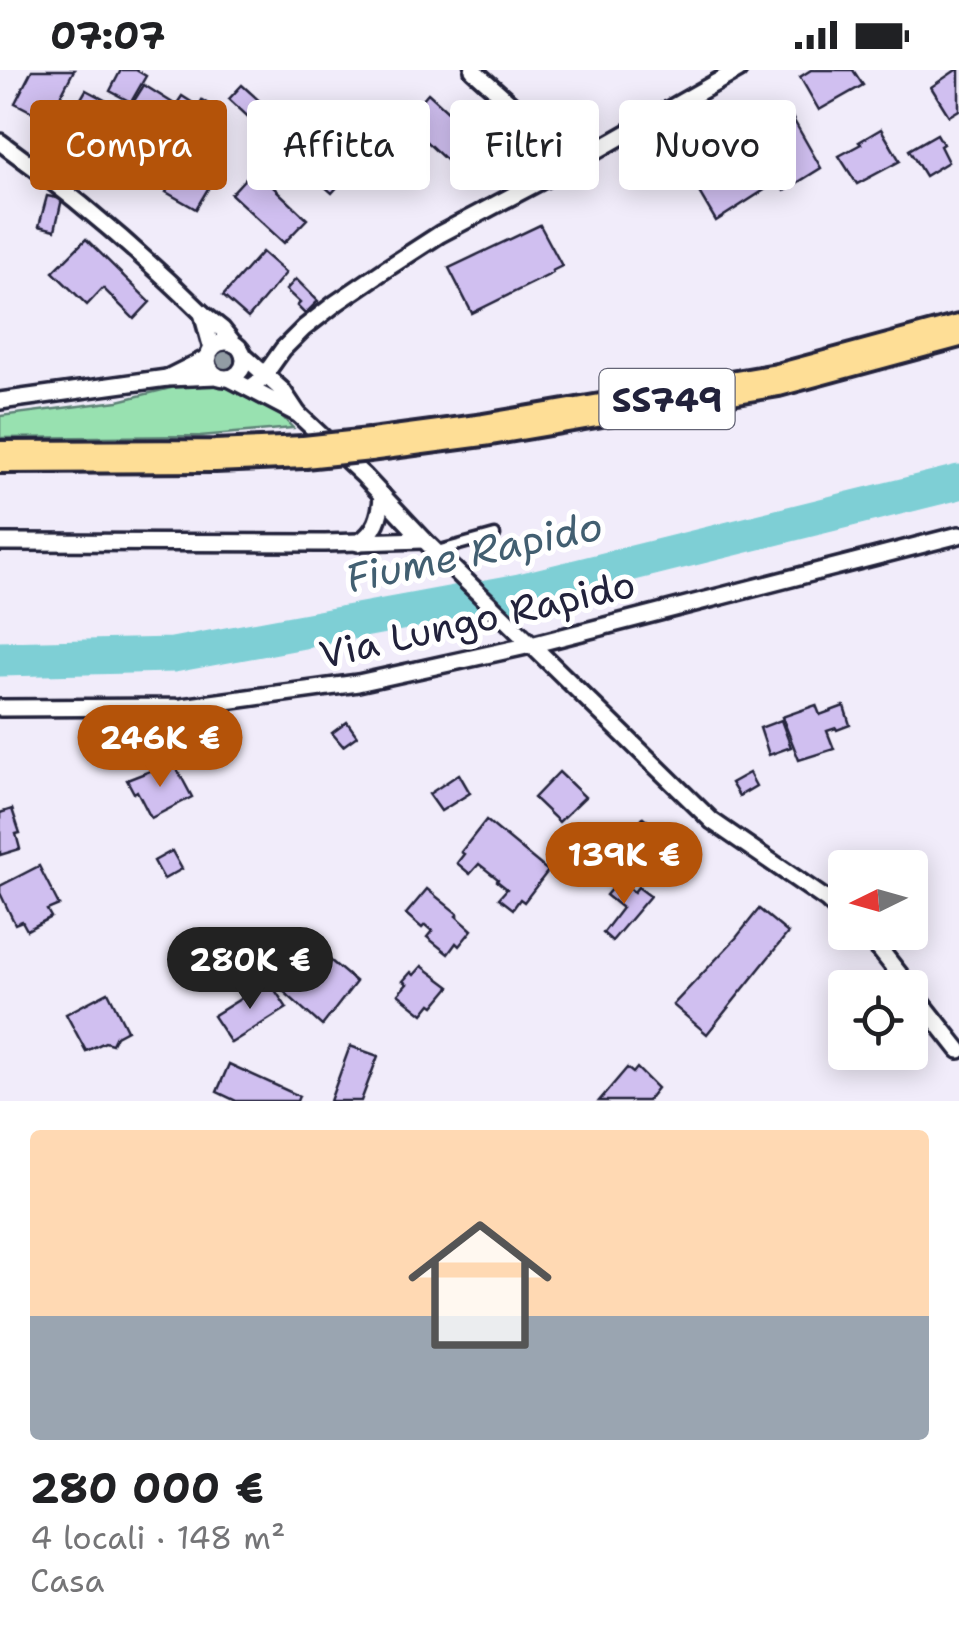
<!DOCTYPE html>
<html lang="it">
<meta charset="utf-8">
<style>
body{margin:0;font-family:"Shantell Sans",sans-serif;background:#f2f2f2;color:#202124;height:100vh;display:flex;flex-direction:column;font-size:38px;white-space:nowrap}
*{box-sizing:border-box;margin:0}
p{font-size:32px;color:#757577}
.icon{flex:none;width:55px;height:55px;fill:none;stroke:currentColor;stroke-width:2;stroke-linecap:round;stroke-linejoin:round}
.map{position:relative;height:1031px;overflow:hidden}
.drawer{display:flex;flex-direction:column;background:#fff;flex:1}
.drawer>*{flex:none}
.banner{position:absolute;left:30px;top:30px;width:900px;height:90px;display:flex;gap:20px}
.needle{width:65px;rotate:265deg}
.tools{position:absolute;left:828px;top:780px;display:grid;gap:20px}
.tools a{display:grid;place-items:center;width:100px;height:100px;border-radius:10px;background:#fff;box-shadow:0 5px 25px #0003;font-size:50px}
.price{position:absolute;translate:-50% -85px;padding:0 22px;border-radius:35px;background:#b45309;color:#fff;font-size:32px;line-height:65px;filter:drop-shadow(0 2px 5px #0008)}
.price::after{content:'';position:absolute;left:50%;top:60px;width:30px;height:22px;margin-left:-15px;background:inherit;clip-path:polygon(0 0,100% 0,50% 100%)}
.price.current{background:#222;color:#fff}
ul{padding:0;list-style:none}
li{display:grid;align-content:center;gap:20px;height:530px;padding:0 30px}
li+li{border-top:2px solid #e0e0e0}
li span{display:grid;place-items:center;height:310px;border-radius:10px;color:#555}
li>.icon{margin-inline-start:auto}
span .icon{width:180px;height:180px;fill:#fffc;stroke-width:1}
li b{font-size:42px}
.chip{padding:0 35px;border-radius:10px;background:#fff;box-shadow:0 5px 25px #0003;font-size:35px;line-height:90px}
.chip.current{background:#b45309;color:#fff}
.status{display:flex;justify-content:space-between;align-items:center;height:70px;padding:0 50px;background:#fff;direction:ltr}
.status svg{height:28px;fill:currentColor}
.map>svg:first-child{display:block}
.green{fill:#98e1b0;stroke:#5d8276;stroke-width:2.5}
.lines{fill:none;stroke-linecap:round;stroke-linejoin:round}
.river{stroke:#7ecfd5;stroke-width:35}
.building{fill:#d0bff0;stroke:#22223b;stroke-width:2.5}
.lane-casing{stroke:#22223b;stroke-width:15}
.street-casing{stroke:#22223b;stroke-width:22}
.highway-casing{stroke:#22223b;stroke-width:38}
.lane{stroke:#fff;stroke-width:8}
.street{stroke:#fff;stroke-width:15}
.highway{stroke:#fede96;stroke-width:30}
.highway-bridge-casing{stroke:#22223b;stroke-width:38;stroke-linecap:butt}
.highway-bridge{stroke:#fede96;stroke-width:30}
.tree{fill:#929ca4}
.labels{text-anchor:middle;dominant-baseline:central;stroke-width:10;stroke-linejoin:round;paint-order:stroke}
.shield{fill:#fff;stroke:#646476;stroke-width:2.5}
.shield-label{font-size:35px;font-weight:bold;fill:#22223b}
.street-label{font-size:38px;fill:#22223b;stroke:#fff}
.water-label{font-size:40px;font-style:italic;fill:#425f71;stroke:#fff}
</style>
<div class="status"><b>07:07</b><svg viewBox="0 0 49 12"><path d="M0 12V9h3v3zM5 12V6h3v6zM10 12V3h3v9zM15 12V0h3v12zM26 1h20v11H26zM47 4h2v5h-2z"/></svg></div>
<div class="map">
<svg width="959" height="1031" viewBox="0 0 959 1031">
<rect width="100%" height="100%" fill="#f1ecfa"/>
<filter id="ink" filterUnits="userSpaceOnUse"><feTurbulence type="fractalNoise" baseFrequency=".01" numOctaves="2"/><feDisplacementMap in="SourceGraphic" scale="20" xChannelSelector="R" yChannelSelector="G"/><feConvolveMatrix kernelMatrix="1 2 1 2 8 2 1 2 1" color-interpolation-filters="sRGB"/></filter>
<g filter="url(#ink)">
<path class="green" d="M199,311C235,312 270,331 293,358L200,366L0,368V346L118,331Z"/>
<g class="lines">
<path class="river" d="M0,589L173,585L520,521L959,412"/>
</g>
<g class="building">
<path d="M32,0H74L48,50L15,33Z"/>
<path d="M121,0H136L146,6L131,32L110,21Z"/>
<path d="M811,0H853L863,15L819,40L800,7Z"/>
<path d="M956,0H959V40L949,46L931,17Z"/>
<path d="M144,15L176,35L182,26L196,35L177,65L150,47L146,54L127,42Z"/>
<path d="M242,15L274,44L261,59L229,29Z"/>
<path d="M86,20L116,36L92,78L62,61Z"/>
<path d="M428,23L472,63L448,92L404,51Z"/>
<path d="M202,30L222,43L203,75L183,63Z"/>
<path d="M788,40L821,98L784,121L777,112L716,151L686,100Z"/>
<path d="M126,57L159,74L141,106L108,89Z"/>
<path d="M881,59L900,91L857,114L839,86L861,74L859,72Z"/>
<path d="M937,64L943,74L940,76L948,92L925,106L909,80Z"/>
<path d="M321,65L355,97L332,123L297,92Z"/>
<path d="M188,83L213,97L203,114L209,117L196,139L166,122Z"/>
<path d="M254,99L307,149L284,173L231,124Z"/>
<path d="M47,126L62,129L55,160L39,156Z"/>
<path d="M540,155L562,196L552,201L553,203L472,243L449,198Z"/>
<path d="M86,169L150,232L134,249L103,218L87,235L53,202Z"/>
<path d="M262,182L286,203L248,248L223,226Z"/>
<path d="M296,209L318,231L305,244L297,236L300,233L286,220Z"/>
<path d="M816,635L820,645L844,636L850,655L837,660L836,658L827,661L834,679L799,690L782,647Z"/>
<path d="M781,650L791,677L769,685L760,658Z"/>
<path d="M347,652L357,666L343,676L332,663Z"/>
<path d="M176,697L192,727L151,748L137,721L134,723L127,710L155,699L159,706Z"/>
<path d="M559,702L585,727L559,752L534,728Z"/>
<path d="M749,703L756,716L739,726L731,713Z"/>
<path d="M459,704L470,723L441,741L429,724Z"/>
<path d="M12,739L20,763L16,764L20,779L0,785V743Z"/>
<path d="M643,747L676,775L654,805L620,775Z"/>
<path d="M486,750L548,801L524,832L520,829L513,839L499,828L507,819L497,811L498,809L479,794L470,804L457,793L464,784L461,782Z"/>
<path d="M594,780L615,796L600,814L580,798Z"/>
<path d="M172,781L182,799L164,809L154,791Z"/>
<path d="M39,796L59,835L47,840L51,847L27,860L22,851L15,854L0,823V816Z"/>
<path d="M619,810L634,822L638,817L650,826L612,871L603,863L622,838L606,825Z"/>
<path d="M427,819L458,844L456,846L472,860L459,876L456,873L448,884L427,867L432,861L425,855L422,858L406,844Z"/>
<path d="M759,839L788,863L707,964L673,935L736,868Z"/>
<path d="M318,880L356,912L322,956L282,920Z"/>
<path d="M422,896L450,917L434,936L431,934L423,944L398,924L407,914L403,911L411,902L414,905Z"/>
<path d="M269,911L287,938L231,973L213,946Z"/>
<path d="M108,922L127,960L116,966L112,974L105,972L86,981L66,944Z"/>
<path d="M350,976L378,986L361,1031H330Z"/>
<path d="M229,994L299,1026L297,1031H236L217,1022Z"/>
<path d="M627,998L633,1003L637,998L657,1018L647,1031H599Z"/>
</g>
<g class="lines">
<g class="lane-casing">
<path id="lane" d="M437,481L495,465"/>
</g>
<g class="street-casing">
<g id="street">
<path d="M473,0L556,74L571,95"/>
<path d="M0,72C72,124 139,181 202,243"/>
<circle cx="226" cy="290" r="18"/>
<path d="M212,279L202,243L222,259L234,274"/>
<path d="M209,287L167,308L217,306"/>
<path d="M229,308L298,344L282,320L243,285"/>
<path d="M250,318L261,310L283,279L304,258L336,233L389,197L440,164L571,95L738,0"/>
<path d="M0,331L167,308"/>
<path d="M298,344L364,406L424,470L712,751L827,830L845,847"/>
<path d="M0,472L325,473L424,470"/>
<path d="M358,473C376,462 381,446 382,425"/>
<path d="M0,638L182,637L358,613L531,575L959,465"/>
<path d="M862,862L881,881L959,980"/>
</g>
</g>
<g class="highway-casing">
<g id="highway">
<path d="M370,375L484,360L778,310L959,261"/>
<path d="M0,387L215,386L304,382"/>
</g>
</g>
<use href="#lane" class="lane"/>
<use href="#street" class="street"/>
<use href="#highway" class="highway"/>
<g class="highway-bridge-casing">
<path id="highway-bridge" d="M304,382L370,375"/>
</g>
<use href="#highway-bridge" class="highway-bridge"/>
</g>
<circle class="tree" cx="225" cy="290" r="8"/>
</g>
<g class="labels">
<rect class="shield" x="599.5" y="299" width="135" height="60" rx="8"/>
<g class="shield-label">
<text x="667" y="329">SS749</text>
</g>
<g class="street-label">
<text transform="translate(477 549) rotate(-13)">Via Lungo Rapido</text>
</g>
<g class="water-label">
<text transform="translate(474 482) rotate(-12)">Fiume Rapido</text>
</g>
</g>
</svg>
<div class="tools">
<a><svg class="needle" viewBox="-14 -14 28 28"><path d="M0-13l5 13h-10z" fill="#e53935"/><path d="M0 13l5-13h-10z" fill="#757577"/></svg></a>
<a><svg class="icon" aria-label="locate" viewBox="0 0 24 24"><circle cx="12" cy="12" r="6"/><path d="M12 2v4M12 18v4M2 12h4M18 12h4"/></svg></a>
</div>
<b class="price" style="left:160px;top:720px">246K €</b>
<b class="price" style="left:624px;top:837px">139K €</b>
<b class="price current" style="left:250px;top:942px">280K €</b>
<div class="banner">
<a class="chip current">Compra</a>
<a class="chip">Affitta</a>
<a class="chip">Filtri</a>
<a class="chip">Nuovo</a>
</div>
</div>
<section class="drawer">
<ul>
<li><span style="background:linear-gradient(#ffd9b3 60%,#9aa5b1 0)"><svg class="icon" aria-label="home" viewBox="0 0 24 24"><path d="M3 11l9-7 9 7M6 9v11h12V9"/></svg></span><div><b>280 000 €</b><p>4 locali · 148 m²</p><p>Casa</p></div></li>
</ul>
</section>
